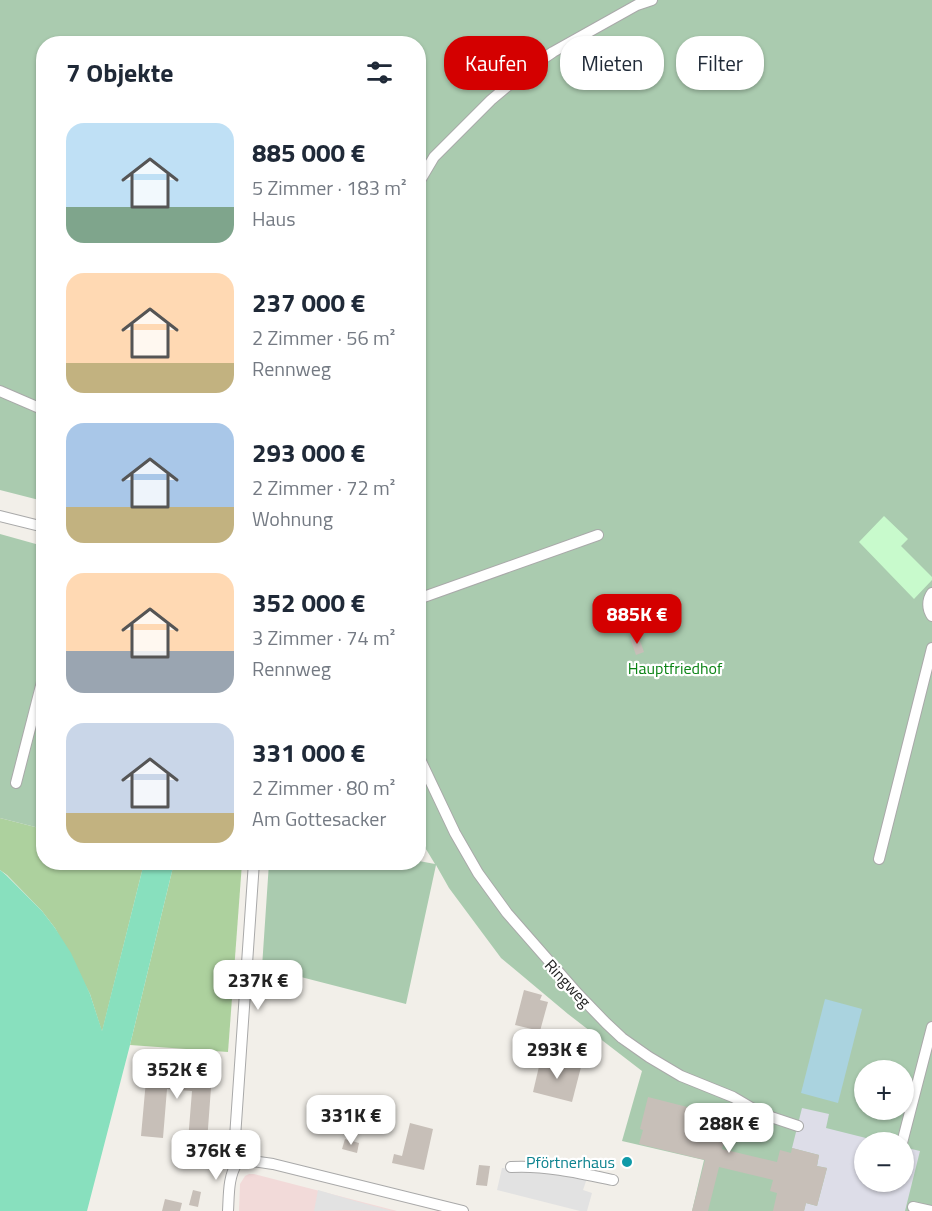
<!DOCTYPE html>
<html lang="de">
<meta charset="utf-8">
<style>
body{margin:0;font-family:"Titillium Web",sans-serif;background:#f2f2f3;color:#1f2937;height:100vh;display:flex;flex-direction:column;font-size:22px;white-space:nowrap}
*{box-sizing:border-box;margin:0}
p{font-size:20px;color:#747a83}
.icon{flex:none;width:33px;height:33px;fill:none;stroke:currentColor;stroke-width:2;stroke-linecap:round;stroke-linejoin:round}
.map{position:relative;flex:1;overflow:hidden}
.sheet{position:absolute;left:36px;top:36px;width:390px;height:834px;display:flex;flex-direction:column;background:#fff;border-radius:24px;box-shadow:0 2px 4px #0004}
.sheet>*{flex:none}
.hud{position:absolute;left:444px;top:36px;width:398px;height:54px;display:flex;gap:12px}
.controls{position:absolute;left:854px;top:1060px;display:grid;gap:12px}
.controls a{display:grid;place-items:center;width:60px;height:60px;border-radius:50%;background:#fff;box-shadow:0 2px 4px #0004;font-size:30px}
.price{position:absolute;translate:-50% -51px;padding:0 14px;border-radius:12px;background:#fff;color:#222;font-size:20px;line-height:39px;filter:drop-shadow(0 2px 3px #0008)}
.price::after{content:'';position:absolute;left:50%;top:36px;width:18px;height:14px;margin-left:-9px;background:inherit;clip-path:polygon(0 0,100% 0,50% 100%)}
.price.active{background:#d40000;color:#fff}
ul{padding:0;list-style:none}
li{display:flex;align-items:center;gap:18px;height:150px;padding:0 30px}
li span{display:grid;place-items:center;flex:none;width:168px;height:120px;border-radius:18px;color:#555}
li>.icon{margin-inline-start:auto}
span .icon{width:72px;height:72px;fill:#fffc;stroke-width:1}
li b{font-size:26px}
h2{display:flex;justify-content:space-between;align-items:center;height:72px;padding:0 30px;font-size:26px}
.chip{padding:0 21px;border-radius:24px;background:#fff;box-shadow:0 2px 4px #0004;font-size:21px;line-height:54px}
.chip.active{background:#d40000;color:#fff}
.map>svg:first-child{display:block}
.commercial{fill:#f2dad9}
.forest{fill:#add19e}
.cemetery{fill:#aacbaf;fill-rule:evenodd}
.park{fill:#c8facc}
.pitch{fill:#88e0be}
.parking{fill:#e2e2e2}
.plaza{fill:#dddde8}
.water{fill:#aad3df}
.building{fill:#c7bfb8}
.lines{fill:none;stroke-linecap:round;stroke-linejoin:round}
.minor-casing{stroke:#a9a9a9;stroke-width:12}
.minor{stroke:#fff;stroke-width:10}
.culture-dot{fill:#0f9aa8;stroke:#fff;stroke-width:2}
.labels{text-anchor:middle;dominant-baseline:central;stroke-width:4.5;stroke-linejoin:round;paint-order:stroke}
.park-label{font-size:16px;fill:#0c8416;stroke:#fff}
.street-label{font-size:16px;fill:#222;stroke:#fff}
.culture-label{font-size:16px;fill:#0d838f;stroke:#fff;text-anchor:end}
</style>
<div class="map">
<svg width="932" height="1211" viewBox="0 0 932 1211">
<rect width="100%" height="100%" fill="#f2efe9"/>
<path class="commercial" d="M249,1174H254L397,1211H239L240,1184L245,1176Z"/>
<g class="forest">
<path d="M0,818L43,829L44,862L144,863L102,1032L90,994L55,928L42,911L7,875L0,870Z"/>
<path d="M174,863H242L228,1052L130,1045Z"/>
</g>
<g class="cemetery">
<path d="M0,0H932V1211H692L704,1160L622,1141L642,1071L568,1014L501,958L449,888L436,865L406,1004L262,967L269,863L418,862L419,861L435,864L418,836V44H44L43,501L0,490ZM864,1071H903V1110H864ZM864,1143H903V1182H864Z"/>
<path d="M0,534L43,546V829L0,818Z"/>
</g>
<path class="park" d="M884,516L908,539L901,546L932,577V580L914,599L859,542Z"/>
<path class="pitch" d="M144,863H174L130,1045L87,1211H0V870L6,875L42,911L55,928L71,953L90,994L102,1031Z"/>
<g class="parking">
<path d="M502,1168L529,1169L587,1178L583,1190L592,1193L587,1211H580L497,1190Z"/>
<path d="M318,1190L355,1201L392,1211L346,1210L314,1211Z"/>
</g>
<path class="plaza" d="M802,1108L829,1114L826,1128L886,1143H864V1182H903V1147L920,1151L905,1211H804L806,1203L817,1206L827,1168L817,1166L819,1155L792,1148Z"/>
<path class="water" d="M825,999L862,1009L838,1103L801,1093Z"/>
<g class="building">
<path d="M638,635L644,652L636,655L630,638Z"/>
<path d="M524,990L542,995L540,1000L548,1002L540,1031L515,1025Z"/>
<path d="M541,1058L581,1067L572,1102L533,1092Z"/>
<path d="M166,1063L196,1066L195,1073L212,1074L207,1142L188,1141L192,1091L167,1089L163,1138L141,1136L147,1069L166,1070Z"/>
<path d="M648,1097L707,1112L710,1103L722,1106L724,1104H731L736,1108L738,1115L736,1121L728,1128L722,1149L777,1162L780,1150L791,1153L792,1148L819,1155L817,1166L827,1168L817,1206L806,1203L804,1211H773L777,1193L770,1191L773,1180L719,1167L708,1211H692L705,1160L639,1144L643,1130L640,1129Z"/>
<path d="M410,1123L433,1129L424,1170L392,1163L394,1154L402,1156Z"/>
<path d="M345,1139L359,1143L357,1153L342,1149Z"/>
<path d="M479,1165L490,1166L487,1186L476,1185Z"/>
<path d="M193,1190L201,1192L198,1207L189,1205Z"/>
<path d="M165,1199L182,1203L180,1211H162Z"/>
</g>
<g class="lines">
<g class="minor-casing">
<g id="minor">
<path d="M418,184L434,157L491,100L528,69L553,52L637,5L652,0"/>
<path d="M0,391L44,410"/>
<path d="M0,516L44,527"/>
<path d="M932,593C927,600 927,609 932,616"/>
<path d="M418,599L598,535"/>
<path d="M418,755L455,833L478,873L507,913L577,993L606,1023L622,1038L649,1057L681,1076L733,1097L762,1114L798,1126"/>
<path d="M16,783L44,674"/>
<path d="M879,859L932,648"/>
<path d="M902,1143L932,1027"/>
<path d="M237,1163L234,1152L254,862"/>
<path d="M237,1163L245,1160L273,1164L463,1211"/>
<path d="M511,1167C545,1165 580,1173 613,1180"/>
<path d="M913,1207L931,1211"/>
<path d="M228,1211C229,1195 228,1177 237,1163"/>
</g>
</g>
<use href="#minor" class="minor"/>
</g>
<circle class="culture-dot" cx="627" cy="1162" r="6"/>
<g class="labels">
<g class="park-label">
<text x="675" y="668">Hauptfriedhof</text>
</g>
<g class="street-label">
<text transform="translate(568 983) rotate(47)">Ringweg</text>
</g>
<g class="culture-label">
<text x="615" y="1162">Pförtnerhaus</text>
</g>
</g>
</svg>
<div class="controls">
<a>+</a>
<a>−</a>
</div>
<b class="price active" style="left:637px;top:645px">885K €</b>
<b class="price" style="left:258px;top:1011px">237K €</b>
<b class="price" style="left:557px;top:1080px">293K €</b>
<b class="price" style="left:177px;top:1100px">352K €</b>
<b class="price" style="left:351px;top:1146px">331K €</b>
<b class="price" style="left:729px;top:1154px">288K €</b>
<b class="price" style="left:216px;top:1181px">376K €</b>
<div class="hud">
<a class="chip active">Kaufen</a>
<a class="chip">Mieten</a>
<a class="chip">Filter</a>
</div>
<section class="sheet">
<h2>7 Objekte<svg class="icon" aria-label="filters" viewBox="0 0 24 24"><path d="M4 7h16M4 17h16"/><circle cx="9" cy="7" r="2"/><circle cx="15" cy="17" r="2"/></svg></h2>
<ul>
<li><span style="background:linear-gradient(#bfe0f5 70%,#7fa58c 0)"><svg class="icon" aria-label="home" viewBox="0 0 24 24"><path d="M3 11l9-7 9 7M6 9v11h12V9"/></svg></span><div><b>885 000 €</b><p>5 Zimmer · 183 m²</p><p>Haus</p></div></li>
<li><span style="background:linear-gradient(#ffd9b3 75%,#c2b280 0)"><svg class="icon" aria-label="home" viewBox="0 0 24 24"><path d="M3 11l9-7 9 7M6 9v11h12V9"/></svg></span><div><b>237 000 €</b><p>2 Zimmer · 56 m²</p><p>Rennweg</p></div></li>
<li><span style="background:linear-gradient(#a9c7e8 70%,#c2b280 0)"><svg class="icon" aria-label="home" viewBox="0 0 24 24"><path d="M3 11l9-7 9 7M6 9v11h12V9"/></svg></span><div><b>293 000 €</b><p>2 Zimmer · 72 m²</p><p>Wohnung</p></div></li>
<li><span style="background:linear-gradient(#ffd9b3 65%,#9aa5b1 0)"><svg class="icon" aria-label="home" viewBox="0 0 24 24"><path d="M3 11l9-7 9 7M6 9v11h12V9"/></svg></span><div><b>352 000 €</b><p>3 Zimmer · 74 m²</p><p>Rennweg</p></div></li>
<li><span style="background:linear-gradient(#c9d6e8 75%,#c2b280 0)"><svg class="icon" aria-label="home" viewBox="0 0 24 24"><path d="M3 11l9-7 9 7M6 9v11h12V9"/></svg></span><div><b>331 000 €</b><p>2 Zimmer · 80 m²</p><p>Am Gottesacker</p></div></li>
</ul>
</section>
</div>
